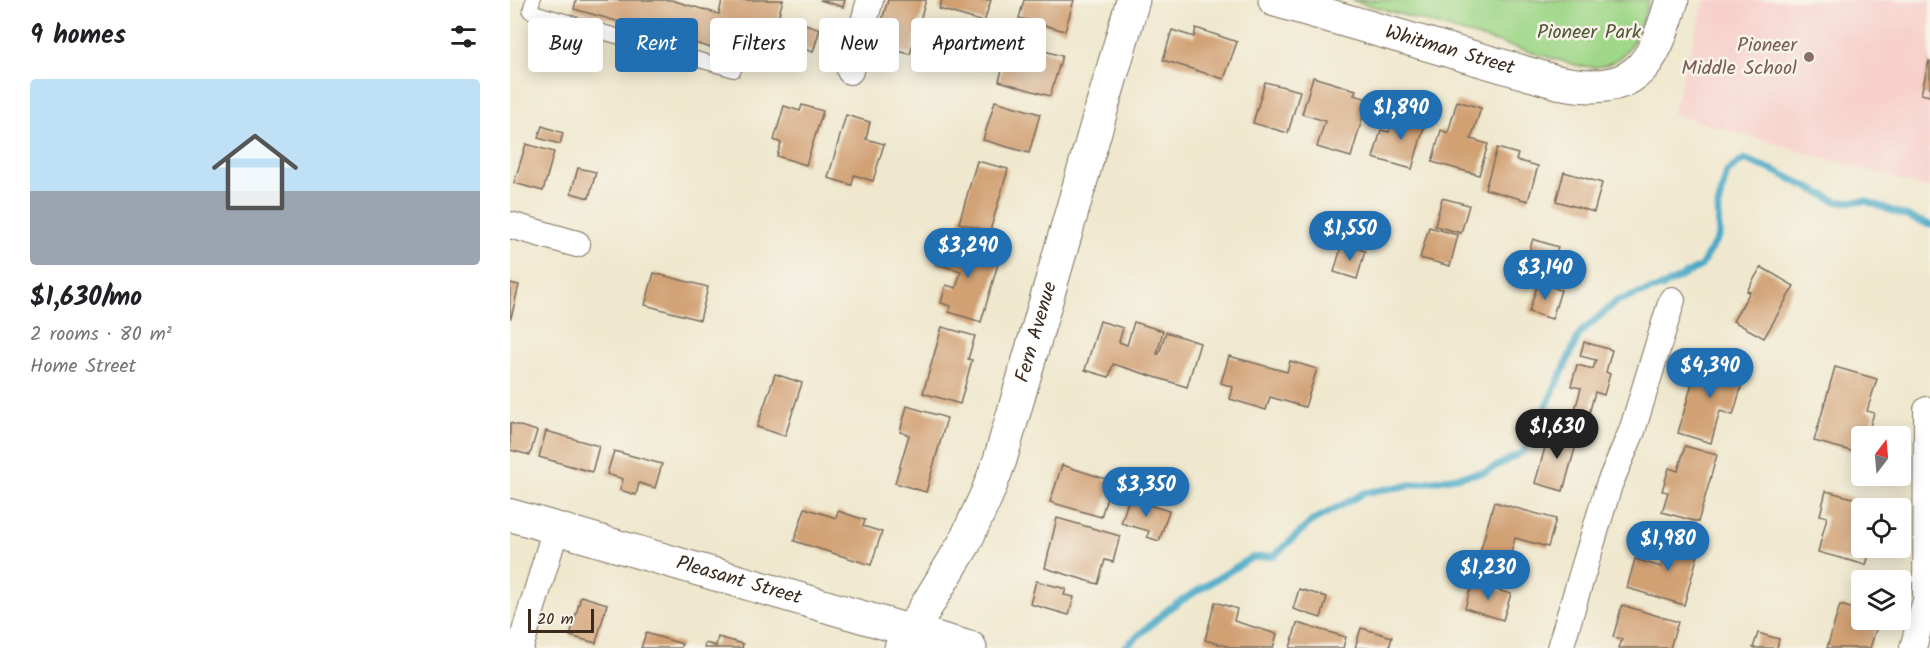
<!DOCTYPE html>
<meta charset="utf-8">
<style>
body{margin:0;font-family:Kalam,sans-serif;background:#f6f6f6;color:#202124;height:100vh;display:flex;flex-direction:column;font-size:22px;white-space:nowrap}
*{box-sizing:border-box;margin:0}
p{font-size:20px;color:#757577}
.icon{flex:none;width:33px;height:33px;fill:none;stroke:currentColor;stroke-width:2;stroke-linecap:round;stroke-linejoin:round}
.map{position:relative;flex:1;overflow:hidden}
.sheet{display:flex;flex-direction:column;background:#fff;width:510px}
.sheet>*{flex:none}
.hud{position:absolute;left:18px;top:18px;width:570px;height:54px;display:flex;gap:12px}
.needle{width:39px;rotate:16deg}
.buttons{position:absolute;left:1341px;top:426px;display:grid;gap:12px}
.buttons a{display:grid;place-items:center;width:60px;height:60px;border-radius:6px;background:#fff;box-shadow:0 3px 15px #0003;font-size:30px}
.scale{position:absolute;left:18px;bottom:15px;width:66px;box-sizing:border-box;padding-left:6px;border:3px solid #3b2a1e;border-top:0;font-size:16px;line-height:21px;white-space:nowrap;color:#3b2a1e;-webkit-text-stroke:4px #f7f3e8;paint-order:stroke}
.price{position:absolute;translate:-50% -51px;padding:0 14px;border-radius:21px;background:#1f6fb2;color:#fff;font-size:20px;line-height:39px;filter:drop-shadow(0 2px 3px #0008)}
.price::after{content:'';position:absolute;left:50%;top:36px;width:18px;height:14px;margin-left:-9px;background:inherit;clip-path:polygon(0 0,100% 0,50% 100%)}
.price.current{background:#222;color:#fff}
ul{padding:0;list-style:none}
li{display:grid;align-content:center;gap:12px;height:318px;padding:0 30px}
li+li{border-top:2px solid #e0e0e0}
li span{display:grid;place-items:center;height:186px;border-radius:6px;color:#555}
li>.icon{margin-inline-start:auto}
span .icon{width:108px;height:108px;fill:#fffc;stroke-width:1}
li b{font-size:26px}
h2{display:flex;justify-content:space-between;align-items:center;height:72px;padding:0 30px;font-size:26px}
.tag{padding:0 21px;border-radius:6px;background:#fff;box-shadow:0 3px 15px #0003;font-size:21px;line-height:54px}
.tag.current{background:#1f6fb2;color:#fff}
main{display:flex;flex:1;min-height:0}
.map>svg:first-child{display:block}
.built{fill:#f7d0cb}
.green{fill:#a0d789;stroke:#6e8054;stroke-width:1.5}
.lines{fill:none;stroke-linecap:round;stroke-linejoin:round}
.stream{stroke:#46a9c6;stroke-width:7}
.building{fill:#d1a073}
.service-casing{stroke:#7a6c5c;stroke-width:16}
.minor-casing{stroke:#7a6c5c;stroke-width:28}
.tertiary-casing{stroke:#7a6c5c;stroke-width:34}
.secondary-casing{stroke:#7a6c5c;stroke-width:35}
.service{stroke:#fff;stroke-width:14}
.minor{stroke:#fff;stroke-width:26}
.tertiary{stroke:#fff;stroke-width:32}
.secondary{stroke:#fff;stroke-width:33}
.education-dot{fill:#8d6e63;stroke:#f7f3e8;stroke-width:2}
.labels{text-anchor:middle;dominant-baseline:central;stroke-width:5;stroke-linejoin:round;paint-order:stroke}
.park-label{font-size:20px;fill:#545539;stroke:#f7f3e8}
.education-label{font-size:20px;fill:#785e54;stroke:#f7f3e8;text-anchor:end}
.street-label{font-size:20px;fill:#3b2a1e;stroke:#f7f3e8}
</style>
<main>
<section class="sheet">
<h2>9 homes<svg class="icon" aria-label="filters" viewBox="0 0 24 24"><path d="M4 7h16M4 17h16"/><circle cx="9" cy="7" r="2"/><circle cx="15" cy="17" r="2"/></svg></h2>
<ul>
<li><span style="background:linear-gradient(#bfe0f5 60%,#9aa5b1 0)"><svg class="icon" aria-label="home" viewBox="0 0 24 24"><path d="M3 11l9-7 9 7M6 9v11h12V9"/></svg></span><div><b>$1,630/mo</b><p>2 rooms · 80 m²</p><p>Home Street</p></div></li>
</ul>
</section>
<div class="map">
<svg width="1420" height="648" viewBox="0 0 1420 648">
<rect width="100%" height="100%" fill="#f7f3e8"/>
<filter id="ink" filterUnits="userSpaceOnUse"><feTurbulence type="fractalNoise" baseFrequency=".0167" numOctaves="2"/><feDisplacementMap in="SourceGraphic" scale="12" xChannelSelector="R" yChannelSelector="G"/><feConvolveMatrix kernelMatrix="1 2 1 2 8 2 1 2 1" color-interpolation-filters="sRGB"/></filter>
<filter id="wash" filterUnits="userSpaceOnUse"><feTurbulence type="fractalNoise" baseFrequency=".008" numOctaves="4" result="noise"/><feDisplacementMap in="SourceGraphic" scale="24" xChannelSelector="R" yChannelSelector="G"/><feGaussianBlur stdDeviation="1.35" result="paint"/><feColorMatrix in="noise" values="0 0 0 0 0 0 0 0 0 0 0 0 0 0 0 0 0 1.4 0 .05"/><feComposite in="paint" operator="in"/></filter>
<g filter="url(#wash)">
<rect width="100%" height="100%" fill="#efe8ce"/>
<path class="built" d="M1195,0H1420V189L1162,114Z"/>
<path class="green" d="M841,0H1139C1131,28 1121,61 1088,67C1082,68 1074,66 1069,66Z"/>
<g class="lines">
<path class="stream" d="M614,648L661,607L741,558L764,556L802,521L854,493L975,472L1013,452L1032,416L1070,333L1107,301L1154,286L1191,266L1209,236L1208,206L1217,172L1234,159L1265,171L1328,202L1356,201L1420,225"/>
</g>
<g id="blocks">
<g class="building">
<path d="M66,0H161L209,14L212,0H273L255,63L64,9Z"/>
<path d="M310,0H335L333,7Z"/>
<path d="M378,0H416L400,54L376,48L382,26L371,23Z"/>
<path d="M432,0H481L474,22L429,9Z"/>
<path d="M514,0H564L555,31L509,18Z"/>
<path d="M286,21L310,29L303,52L279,44Z"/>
<path d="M686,28L727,42L714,79L653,60L662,30L684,37Z"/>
<path d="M500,41L552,56L540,96L489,81Z"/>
<path d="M1419,61H1420V96L1411,94Z"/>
<path d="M803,77L846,90L844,95L858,99L841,157L807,147L815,121L792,114Z"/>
<path d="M755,82L790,91L778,133L743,123Z"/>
<path d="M485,101L530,114L519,153L473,140Z"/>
<path d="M947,101L971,108L961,139L978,144L969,175L922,162L931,130L938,133Z"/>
<path d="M292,105L313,111L296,165L267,156L271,143L264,140L274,106L290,111Z"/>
<path d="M885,111L916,120L902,169L863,158L871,130L879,132Z"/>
<path d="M336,115L360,122L356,139L374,144L363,181L344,175L342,185L318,178Z"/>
<path d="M32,126L53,133L50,144L28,138Z"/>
<path d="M16,144L44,152L33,191L4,183Z"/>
<path d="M987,148L1008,154L1006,160L1028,166L1018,201L975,189Z"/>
<path d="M467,161L498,169L480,231L449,223Z"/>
<path d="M68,168L86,172L79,198L61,193Z"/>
<path d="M1054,172L1092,183L1084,212L1046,201Z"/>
<path d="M932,198L959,205L951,233L925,226Z"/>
<path d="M919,227L948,235L940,266L910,258Z"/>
<path d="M1023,239L1048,247L1041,269L1016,261Z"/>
<path d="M433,240L490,257L471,322L439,312L441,306L431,303L436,285L446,288L451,271L426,264Z"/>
<path d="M832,244L855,251L847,279L824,272Z"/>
<path d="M1251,267L1284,286L1254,338L1223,321L1240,292L1237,291Z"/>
<path d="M144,273L198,287L190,320L135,305Z"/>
<path d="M0,283L9,285L1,318H0Z"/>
<path d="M1028,283L1051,290L1042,319L1019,312Z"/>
<path d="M590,321L613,328L609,342L617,345L624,322L653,331L647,354H649L656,332L690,343L677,387L603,364L599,377L575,370Z"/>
<path d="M432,327L465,336L458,359L462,360L450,404L413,393Z"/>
<path d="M1074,342L1102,350L1096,372L1100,374L1094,395L1085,392L1079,414L1065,410L1071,388L1061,386L1067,365L1083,369L1086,360L1070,356Z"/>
<path d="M719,356L777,372L780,361L807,369L795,407L760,397L756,410L720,399L723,387L711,383Z"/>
<path d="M1189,358L1236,371L1223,415L1210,411L1201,443L1168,433Z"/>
<path d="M1325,367L1367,379L1357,411L1364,413L1357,436H1352V454L1304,441Z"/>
<path d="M265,374L292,383L275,436L247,427Z"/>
<path d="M397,406L437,418L416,492L385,483L399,435L390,432Z"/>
<path d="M0,423L27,431L20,455L0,450Z"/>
<path d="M1040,430L1068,438L1053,491L1025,483Z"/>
<path d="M36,431L89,446L82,472L29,457Z"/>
<path d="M1175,446L1207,455L1188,522L1152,512L1158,492L1152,491L1159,468L1168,471Z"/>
<path d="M104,451L152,464L145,488L129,483L126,495L110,490L113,479L97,474Z"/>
<path d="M552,465L602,481L591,517L540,502Z"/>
<path d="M1316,491L1366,504L1365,508H1352V548H1361L1356,565L1308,552L1317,517L1310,515Z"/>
<path d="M619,499L659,511L649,541L637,537L639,531L611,523Z"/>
<path d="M984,502L1046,519L1038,547L1005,538L993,582L964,574Z"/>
<path d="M295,508L326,518L328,511L355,520L353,526L372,532L361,565L284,541Z"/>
<path d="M547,518L610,536L603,562L595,560L588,584L535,568Z"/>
<path d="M1168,533L1192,540L1174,605L1117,588L1125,559L1151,567L1156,550L1163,551Z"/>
<path d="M526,581L556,589L554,595L564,597L559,615L520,604Z"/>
<path d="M962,583L1001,594L993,620L955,608Z"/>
<path d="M789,589L817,597L811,618L783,609Z"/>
<path d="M71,596L97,604L86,643L60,636Z"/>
<path d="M705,602L727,609L724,621L767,634L763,648H723L695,640Z"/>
<path d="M1112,605L1168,622L1160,648H1109L1112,639L1103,637Z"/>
<path d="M1330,605L1352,611V620H1369L1360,648H1317Z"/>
<path d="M787,623L836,637L833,648H780Z"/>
<path d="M851,628L882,637L879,648H845Z"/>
<path d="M136,633L172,644L170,648H131Z"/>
<path d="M1248,633L1269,639L1267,648H1243Z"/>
<path d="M208,637L233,644L232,648H194L195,643L206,646Z"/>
</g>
</g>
</g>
<g filter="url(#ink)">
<use href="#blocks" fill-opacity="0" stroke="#7a6c5c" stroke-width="1.5"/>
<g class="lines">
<g class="service-casing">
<path id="service" d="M23,0L20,11L224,70"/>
</g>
<g class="minor-casing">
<g id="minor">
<path d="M340,71L360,0"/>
<path d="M0,225L67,244"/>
<path d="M10,648L46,528"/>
<path d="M1050,648L1099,485L1122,431L1162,300"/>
<path d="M1403,648L1416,600L1417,410"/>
</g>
</g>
<g class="tertiary-casing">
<g id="tertiary">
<path id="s1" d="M0,515L401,631"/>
</g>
</g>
<g class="secondary-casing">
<g id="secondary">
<path id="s2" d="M765,0L1047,82C1125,97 1142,69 1162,0"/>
<path d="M401,631L460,648"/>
<path id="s3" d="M391,648L454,544L477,494L490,460L623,0"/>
</g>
</g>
<use href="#service" class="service"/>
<use href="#minor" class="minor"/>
<use href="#tertiary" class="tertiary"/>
<use href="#secondary" class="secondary"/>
</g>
</g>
<circle class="education-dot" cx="1299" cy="57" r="6"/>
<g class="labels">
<g class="park-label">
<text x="1079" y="33">Pioneer Park</text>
</g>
<g class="education-label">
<text x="1287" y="46">Pioneer<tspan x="1287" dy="23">Middle School</tspan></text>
</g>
<g class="street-label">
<text stroke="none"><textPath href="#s2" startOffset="182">Whitman Street</textPath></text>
<text stroke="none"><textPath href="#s3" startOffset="346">Fern Avenue</textPath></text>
<text stroke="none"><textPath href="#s1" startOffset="238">Pleasant Street</textPath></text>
</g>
</g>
</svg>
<div class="buttons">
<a><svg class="needle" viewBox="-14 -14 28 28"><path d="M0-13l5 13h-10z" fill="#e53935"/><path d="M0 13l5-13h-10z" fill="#757577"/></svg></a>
<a><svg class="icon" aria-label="locate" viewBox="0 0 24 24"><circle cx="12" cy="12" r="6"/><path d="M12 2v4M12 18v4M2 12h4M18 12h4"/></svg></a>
<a><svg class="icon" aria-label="layers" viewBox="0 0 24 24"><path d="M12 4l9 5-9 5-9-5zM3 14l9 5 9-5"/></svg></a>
</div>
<div class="scale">20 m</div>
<b class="price" style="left:891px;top:141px">$1,890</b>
<b class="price" style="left:840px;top:262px">$1,550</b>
<b class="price" style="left:458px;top:279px">$3,290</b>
<b class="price" style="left:1035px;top:301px">$3,140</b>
<b class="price" style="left:1200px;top:399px">$4,390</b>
<b class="price current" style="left:1047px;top:460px">$1,630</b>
<b class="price" style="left:636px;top:518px">$3,350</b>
<b class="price" style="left:1158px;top:572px">$1,980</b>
<b class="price" style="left:978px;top:601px">$1,230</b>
<div class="hud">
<a class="tag">Buy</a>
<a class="tag current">Rent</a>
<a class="tag">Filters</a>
<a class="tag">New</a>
<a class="tag">Apartment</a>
</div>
</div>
</main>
